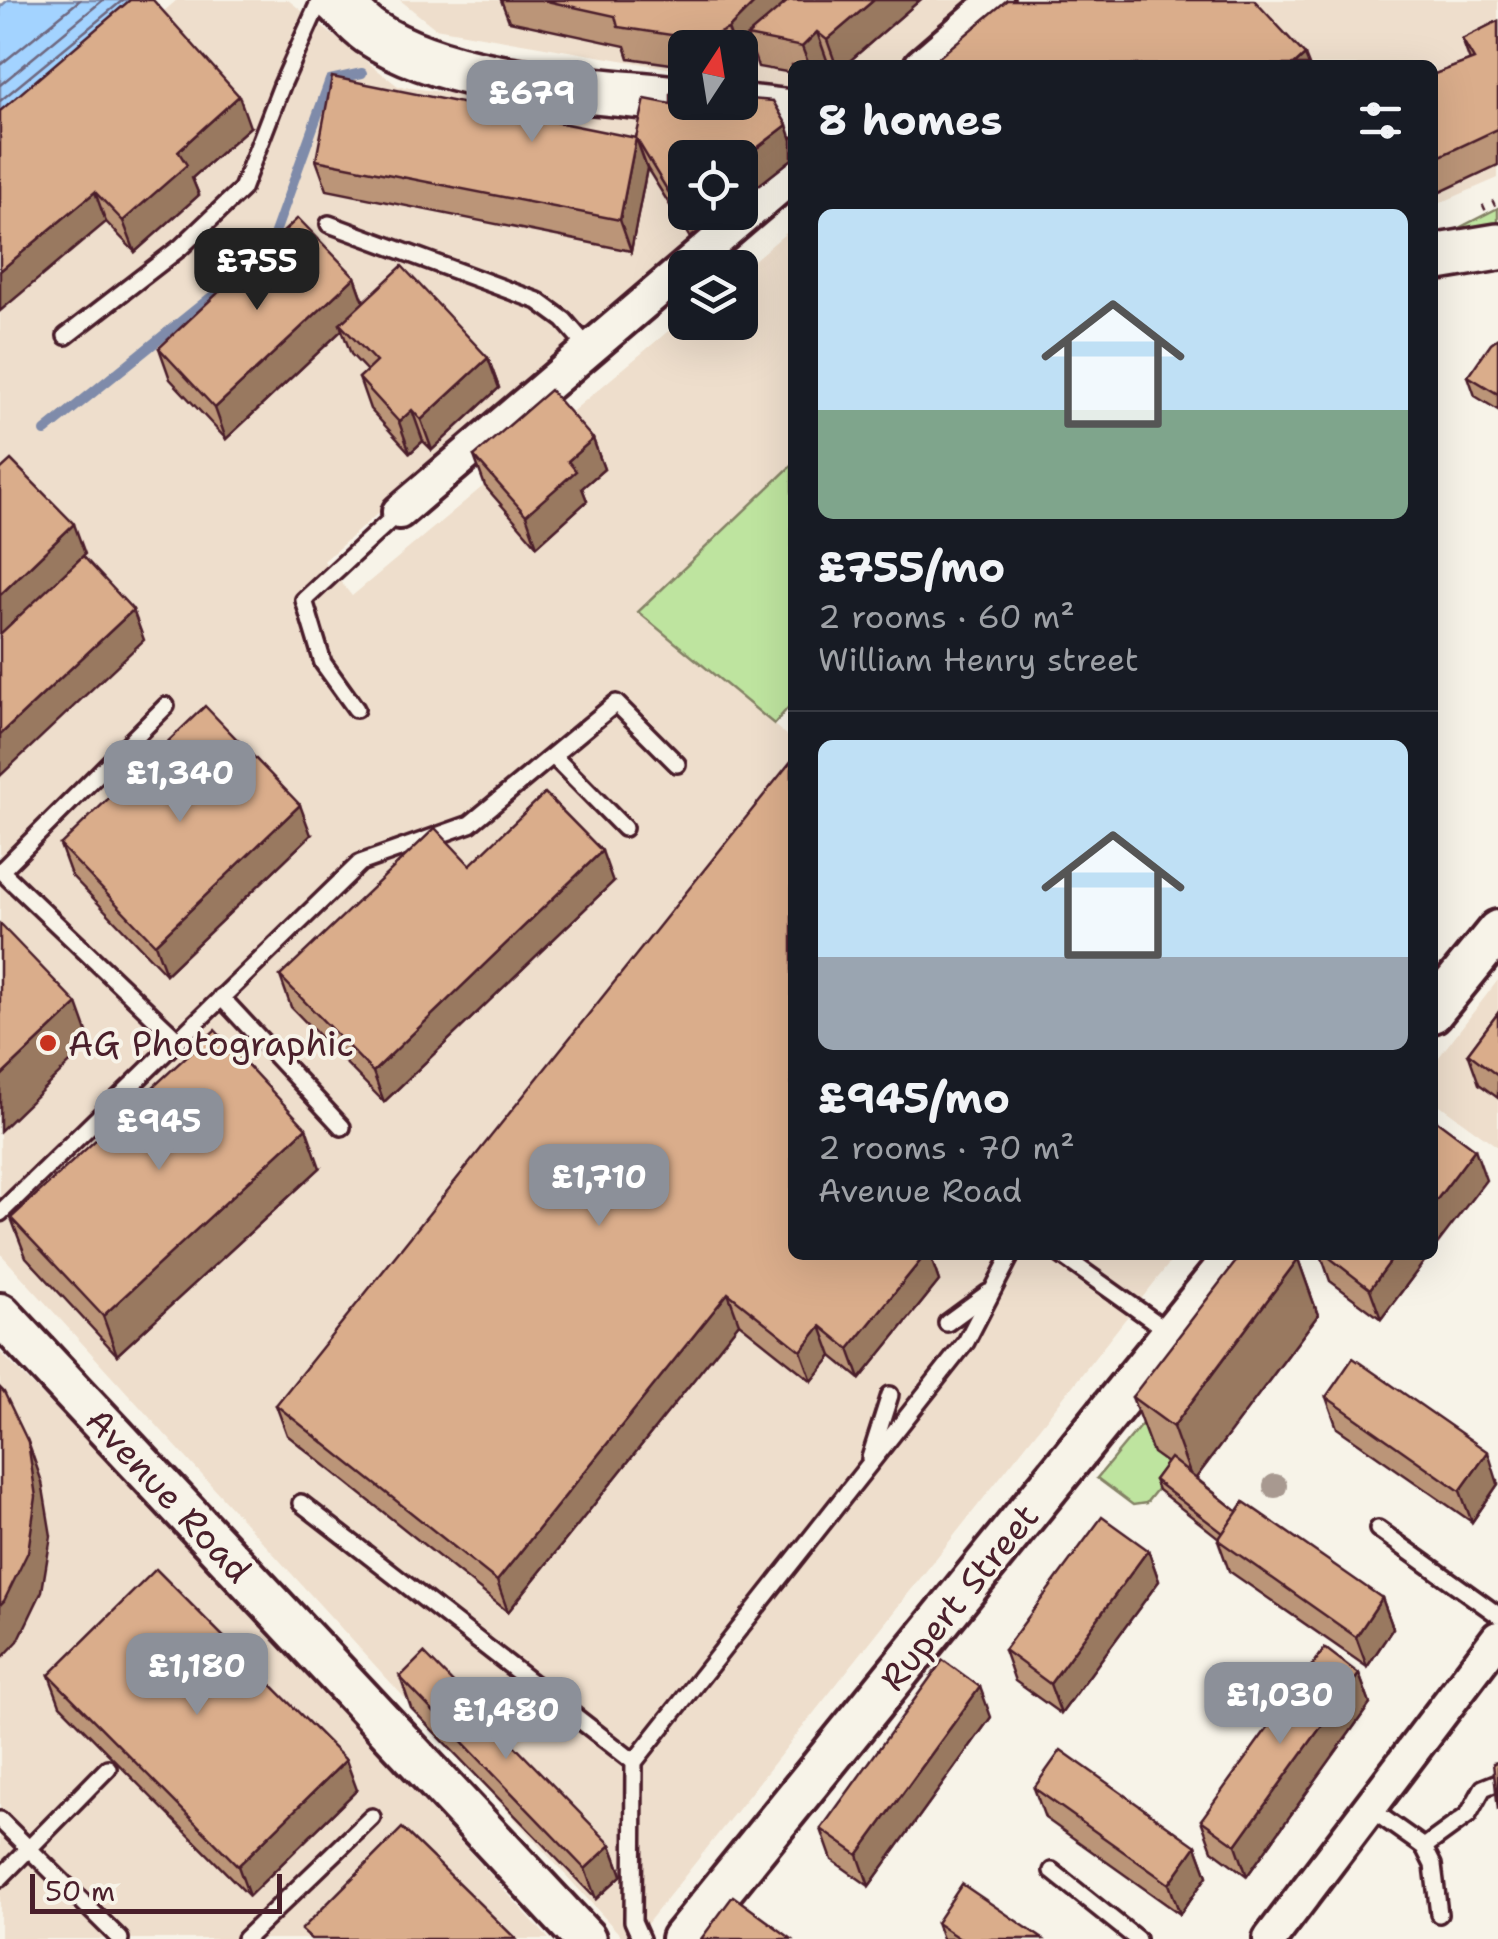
<!DOCTYPE html>
<meta charset="utf-8">
<style>
body{margin:0;font-family:"Shantell Sans",sans-serif;background:#242831;color:#f1f3f6;height:100vh;display:flex;flex-direction:column;font-size:38px;white-space:nowrap}
*{box-sizing:border-box;margin:0}
p{font-size:32px;color:#9ea1a6}
.icon{flex:none;width:55px;height:55px;fill:none;stroke:currentColor;stroke-width:2;stroke-linecap:round;stroke-linejoin:round}
.map{position:relative;flex:1;overflow:hidden}
.side{position:absolute;left:788px;top:60px;width:650px;height:1200px;display:flex;flex-direction:column;background:#171b24;border-radius:15px;box-shadow:0 10px 40px #0002}
.side>*{flex:none}
.needle{width:65px;rotate:12deg}
.buttons{position:absolute;left:668px;top:30px;display:grid;gap:20px}
.buttons a{display:grid;place-items:center;width:90px;height:90px;border-radius:15px;background:#171b24;box-shadow:0 10px 40px #0002;font-size:50px}
.scale{position:absolute;left:30px;bottom:25px;width:252px;box-sizing:border-box;padding-left:10px;border:5px solid #4a1f2b;border-top:0;font-size:28px;line-height:35px;white-space:nowrap;color:#4a1f2b;-webkit-text-stroke:8px #f7f3e8;paint-order:stroke}
.price{position:absolute;translate:-50% -85px;padding:0 22px;border-radius:20px;background:#8c9099;color:#fff;font-size:32px;line-height:65px;filter:drop-shadow(0 2px 5px #0008)}
.price::after{content:'';position:absolute;left:50%;top:60px;width:30px;height:22px;margin-left:-15px;background:inherit;clip-path:polygon(0 0,100% 0,50% 100%)}
.price.selected{background:#222;color:#fff}
ul{padding:0;list-style:none}
li{display:grid;align-content:center;gap:20px;height:530px;padding:0 30px}
li+li{border-top:2px solid #363941}
li span{display:grid;place-items:center;height:310px;border-radius:15px;color:#555}
li>.icon{margin-inline-start:auto}
span .icon{width:180px;height:180px;fill:#fffc;stroke-width:1}
li b{font-size:42px}
h2{display:flex;justify-content:space-between;align-items:center;height:120px;padding:0 30px;font-size:42px}
.map>svg:first-child{display:block}
.built{fill:#eedecc}
.green{fill:#bee49f;stroke:#848265;stroke-width:2.5}
.water{fill:#a3d3ff;stroke:#7f8baa;stroke-width:2.5}
.lines{fill:none;stroke-linecap:round;stroke-linejoin:round}
.shore{stroke:#6e6780;stroke-width:2.5}
.stream{stroke:#7f8baa;stroke-width:10}
.service-casing{stroke:#4a1f2b;stroke-width:22}
.minor-casing{stroke:#4a1f2b;stroke-width:40}
.tertiary-casing{stroke:#4a1f2b;stroke-width:48}
.secondary-casing{stroke:#4a1f2b;stroke-width:52}
.path{stroke:#4a1f2b;stroke-width:6;stroke-dasharray:2.5 8;stroke-linecap:butt}
.service{stroke:#f7f3e8;stroke-width:15}
.minor{stroke:#f7f3e8;stroke-width:32}
.tertiary{stroke:#f7f3e8;stroke-width:40}
.secondary{stroke:#f7f3e8;stroke-width:45}
.tree{fill:#a89990}
.wall{fill:#bb9578;stroke:#4a1f2b;stroke-width:2.5}
.shaded-wall{fill:#997961;stroke:#4a1f2b;stroke-width:2.5}
.building{fill:#daad8b;stroke:#4a1f2b;stroke-width:2.5}
.poi-dot{fill:#c8321e;stroke:#f7f3e8;stroke-width:4}
.labels{text-anchor:middle;dominant-baseline:central;stroke-width:8;stroke-linejoin:round;paint-order:stroke}
.poi-label{font-size:35px;fill:#4a1f2b;stroke:#f7f3e8;text-anchor:start}
.street-label{font-size:35px;fill:#4a1f2b;stroke:#f7f3e8}
</style>
<div class="map">
<svg width="1498" height="1939" viewBox="0 0 1498 1939">
<rect width="100%" height="100%" fill="#f7f3e8"/>
<filter id="ink" filterUnits="userSpaceOnUse"><feTurbulence type="fractalNoise" baseFrequency=".01" numOctaves="2"/><feDisplacementMap in="SourceGraphic" scale="20" xChannelSelector="R" yChannelSelector="G"/><feConvolveMatrix kernelMatrix="1 2 1 2 8 2 1 2 1" color-interpolation-filters="sRGB"/></filter>
<g filter="url(#ink)">
<g class="built">
<path d="M177,0H288L398,86L647,121L690,238L324,561L352,596L685,317V322H740V272L792,228V465L638,612L792,740V1255H1176L635,1939H624L0,1253V151Z"/>
<path d="M400,0H1498V178L1433,206L1432,65H792V89L740,80V48H685V71L435,28Z"/>
<path d="M1498,980V1147L1433,1100L1432,1066Z"/>
<path d="M0,1352L175,1529L549,1939H0Z"/>
</g>
<g class="green">
<path d="M1498,208V230L1445,235Z"/>
<path d="M792,465V703L774,724L638,612Z"/>
<path d="M1161,1401L1153,1452L1174,1468L1146,1503L1133,1505L1097,1478Z"/>
</g>
<path class="water" d="M8,0H139L0,114V7Z"/>
<g class="lines">
<g class="shore">
<path d="M0,65L80,0"/>
<path d="M0,85L103,0"/>
<path d="M0,101L123,0"/>
</g>
<g class="stream">
<path d="M268,252L330,80L362,73"/>
<path d="M45,431L235,278"/>
</g>
<g class="service-casing">
<g id="service">
<path d="M329,224L538,301L564,320L589,349"/>
<path d="M66,336L181,247L242,189L282,85L320,0"/>
<path d="M166,706L1,871L177,1039"/>
<path d="M356,709L323,663L304,600L399,512"/>
<path d="M553,756L624,828"/>
<path d="M221,997L342,1127"/>
<path d="M0,1213L360,863L470,824L616,703L677,764"/>
<path d="M1061,1255L1172,1334"/>
<path d="M947,1323L988,1293"/>
<path d="M870,1458L890,1395"/>
<path d="M301,1503L634,1762"/>
<path d="M1378,1529L1498,1615"/>
<path d="M1369,1808L1424,1847L1468,1815L1483,1788L1498,1782"/>
<path d="M0,1820L120,1939"/>
<path d="M1424,1847L1433,1865L1439,1914"/>
<path d="M1052,1871L1137,1939"/>
<path d="M0,1878L108,1768"/>
<path d="M245,1939L372,1817"/>
<path d="M641,1939L633,1921L634,1762L966,1342L1011,1255"/>
</g>
</g>
<g class="minor-casing">
<g id="minor">
<path d="M921,65L996,0"/>
<path d="M399,512L792,176"/>
<path d="M1270,1939L1498,1638"/>
</g>
</g>
<g class="tertiary-casing">
<g id="tertiary">
<path d="M1432,1012L1498,931"/>
<path d="M0,1314L585,1939"/>
<path d="M682,1939L1236,1255"/>
</g>
</g>
<g class="secondary-casing">
<g id="secondary">
<path d="M336,0C347,10 357,23 370,32C452,86 588,89 685,100"/>
<path d="M721,105L792,113"/>
<path d="M1432,258L1498,247"/>
</g>
</g>
<path class="path" d="M1483,208L1498,201"/>
<use href="#service" class="service"/>
<use href="#minor" class="minor"/>
<use href="#tertiary" class="tertiary"/>
<use href="#secondary" class="secondary"/>
</g>
<circle class="tree" cx="1275" cy="1486" r="12"/>
<g class="wall">
<path d="M501,0H920L845,65H832L828,63L826,65H792V73L758,67L751,47L740,58V48H685V66L629,58L625,46L509,21Z"/>
<path d="M1498,21V165L1432,196V75L1470,61L1462,39Z"/>
<path d="M0,111L250,127L192,178L199,195L135,252Z"/>
<path d="M636,138L792,159L740,200V158L690,238L647,168L631,251L327,190L316,160Z"/>
<path d="M355,277L364,302L488,358L499,388L432,450L423,441L410,453L370,409L359,378L367,371L351,354L342,330L226,439L170,379L159,348Z"/>
<path d="M1498,338V410L1475,396L1468,376Z"/>
<path d="M593,439L604,469L582,488L587,501L537,546L485,486L474,456Z"/>
<path d="M311,835L166,974L71,875L60,845Z"/>
<path d="M470,865L613,882L384,1102L291,1007L280,976Z"/>
<path d="M1498,1013V1098L1479,1084L1468,1053Z"/>
<path d="M320,1168L117,1355L26,1257L11,1218Z"/>
<path d="M792,1255H930L939,1281L860,1379L832,1356L812,1381L739,1323L508,1612L287,1435L276,1405Z"/>
<path d="M1321,1255H1429L1381,1319L1330,1281Z"/>
<path d="M1298,1259L1318,1315L1196,1478L1238,1512L1382,1598L1393,1628L1367,1667L1229,1571L1218,1540L1219,1538L1158,1490L1154,1480L1167,1463L1153,1453L1132,1397Z"/>
<path d="M1326,1397L1498,1480V1484L1472,1522L1337,1428Z"/>
<path d="M1148,1550L1159,1581L1061,1714L1015,1681L1004,1650Z"/>
<path d="M1359,1674L1370,1704L1247,1876L1212,1850L1201,1820Z"/>
<path d="M49,1675L357,1790L249,1896L60,1705Z"/>
<path d="M400,1677L611,1845L622,1875L596,1899L411,1708Z"/>
<path d="M991,1717L869,1886L832,1860L821,1829Z"/>
<path d="M1034,1788L1196,1846L1207,1876L1180,1914L1045,1818Z"/>
<path d="M936,1923L1043,1939H942Z"/>
</g>
<g class="shaded-wall">
<path d="M757,0H782L786,12L747,36L751,47L740,58V48H735L728,29Z"/>
<path d="M874,0H920L845,65H836L827,40Z"/>
<path d="M817,32L828,63L826,65H809L802,47Z"/>
<path d="M1305,55L1309,65H1294Z"/>
<path d="M239,96L250,127L192,178L199,195L135,252L123,221L178,151Z"/>
<path d="M787,125L792,140V159L740,200V161Z"/>
<path d="M636,138L647,168L631,251L620,220Z"/>
<path d="M95,192L106,222L0,311V271Z"/>
<path d="M685,203V212H723L690,238L678,208Z"/>
<path d="M355,277L366,308L340,324L342,330L226,439L215,408Z"/>
<path d="M488,358L499,388L432,450L421,420Z"/>
<path d="M412,410L423,441L410,453L399,422Z"/>
<path d="M593,439L604,469L582,488L587,501L537,546L526,515L568,461Z"/>
<path d="M74,524L85,554L0,637V595Z"/>
<path d="M133,610L144,640L0,776V735Z"/>
<path d="M300,805L311,835L166,974L155,944Z"/>
<path d="M602,851L613,882L384,1102L373,1072Z"/>
<path d="M77,1004L91,1043L0,1131V1077Z"/>
<path d="M306,1128L320,1168L117,1355L103,1316Z"/>
<path d="M1475,1149L1486,1180L1432,1251V1206Z"/>
<path d="M925,1255H930L939,1281L860,1379L849,1349Z"/>
<path d="M1395,1255H1429L1381,1319L1370,1289Z"/>
<path d="M1298,1259L1318,1315L1193,1482L1173,1427Z"/>
<path d="M728,1293L739,1323L508,1612L497,1581Z"/>
<path d="M821,1326L832,1356L812,1381L801,1351Z"/>
<path d="M28,1442L42,1482L51,1536L42,1591L18,1641L0,1660V1605Z"/>
<path d="M1488,1452L1498,1484L1472,1522L1460,1491Z"/>
<path d="M1148,1550L1159,1581L1061,1714L1050,1684Z"/>
<path d="M1382,1598L1393,1628L1367,1667L1356,1637Z"/>
<path d="M1359,1674L1370,1704L1247,1876L1236,1845Z"/>
<path d="M980,1687L991,1717L869,1886L858,1855Z"/>
<path d="M346,1760L357,1790L249,1896L238,1866Z"/>
<path d="M611,1845L622,1875L596,1899L585,1869Z"/>
<path d="M1196,1846L1207,1876L1180,1914L1169,1884Z"/>
</g>
<g class="building">
<path d="M130,0H153L239,96L178,151L187,165L123,221L95,192L0,271V111Z"/>
<path d="M542,0H757L728,29L704,40L618,27L615,16Z"/>
<path d="M789,0H874L827,40L817,32L802,47L747,36Z"/>
<path d="M1007,0H1254L1305,55L1294,65H936L938,58Z"/>
<path d="M1498,21V129L1432,160V75L1474,59L1462,39Z"/>
<path d="M332,77L636,138L645,99L671,104V93L685,94V102H740V98L773,101L787,125L740,161V158H685V203L678,208L636,138L620,220L316,160Z"/>
<path d="M298,218L355,277L215,408L159,348Z"/>
<path d="M402,266L488,358L421,420L412,410L399,422L359,378L376,362L340,324Z"/>
<path d="M1498,338V394L1468,376L1491,343Z"/>
<path d="M550,390L593,439L568,461L576,471L526,515L474,456Z"/>
<path d="M11,460L74,524L0,595V470Z"/>
<path d="M83,556L133,610L0,735V634Z"/>
<path d="M205,706L300,805L155,944L60,845Z"/>
<path d="M792,760V1255H925L849,1349L821,1326L801,1351L728,1293L497,1581L276,1405Z"/>
<path d="M545,793L602,851L373,1072L280,976L435,828L470,865Z"/>
<path d="M0,924L77,1004L0,1077Z"/>
<path d="M1498,1013V1076L1468,1053Z"/>
<path d="M215,1030L306,1128L103,1316L11,1218Z"/>
<path d="M1432,1117L1475,1149L1432,1206Z"/>
<path d="M1241,1255H1292L1298,1259L1173,1427L1132,1397Z"/>
<path d="M1326,1255H1395L1370,1289Z"/>
<path d="M1353,1358L1488,1452L1460,1491L1326,1397Z"/>
<path d="M0,1388L4,1392L28,1442L36,1497L28,1552L4,1601L0,1605Z"/>
<path d="M1170,1458L1238,1512L1223,1533L1154,1480Z"/>
<path d="M1244,1502L1382,1598L1356,1637L1218,1540Z"/>
<path d="M1102,1517L1148,1550L1050,1684L1004,1650Z"/>
<path d="M156,1569L346,1760L238,1866L49,1675Z"/>
<path d="M1325,1648L1359,1674L1236,1845L1201,1820Z"/>
<path d="M424,1653L611,1845L585,1869L400,1677Z"/>
<path d="M943,1660L980,1687L858,1855L821,1829Z"/>
<path d="M1061,1750L1196,1846L1169,1884L1034,1788Z"/>
<path d="M1498,1762V1810L1493,1763Z"/>
<path d="M402,1828L516,1939H311L301,1930Z"/>
<path d="M962,1884L1043,1939H960L936,1923Z"/>
<path d="M733,1896L792,1939H701Z"/>
</g>
</g>
<circle class="poi-dot" cx="48" cy="1043" r="10"/>
<g class="labels">
<g class="poi-label">
<text x="68" y="1043">AG Photographic</text>
</g>
<g class="street-label">
<text transform="translate(169 1495) rotate(47)">Avenue Road</text>
<text transform="translate(959 1597) rotate(-51)">Rupert Street</text>
</g>
</g>
</svg>
<div class="buttons">
<a><svg class="needle" viewBox="-14 -14 28 28"><path d="M0-13l5 13h-10z" fill="#e53935"/><path d="M0 13l5-13h-10z" fill="#9ea1a6"/></svg></a>
<a><svg class="icon" aria-label="locate" viewBox="0 0 24 24"><circle cx="12" cy="12" r="6"/><path d="M12 2v4M12 18v4M2 12h4M18 12h4"/></svg></a>
<a><svg class="icon" aria-label="layers" viewBox="0 0 24 24"><path d="M12 4l9 5-9 5-9-5zM3 14l9 5 9-5"/></svg></a>
</div>
<div class="scale">50 m</div>
<b class="price" style="left:532px;top:145px">£679</b>
<b class="price selected" style="left:257px;top:313px">£755</b>
<b class="price" style="left:180px;top:825px">£1,340</b>
<b class="price" style="left:159px;top:1173px">£945</b>
<b class="price" style="left:599px;top:1229px">£1,710</b>
<b class="price" style="left:197px;top:1718px">£1,180</b>
<b class="price" style="left:1280px;top:1747px">£1,030</b>
<b class="price" style="left:506px;top:1762px">£1,480</b>
<section class="side">
<h2>8 homes<svg class="icon" aria-label="filters" viewBox="0 0 24 24"><path d="M4 7h16M4 17h16"/><circle cx="9" cy="7" r="2"/><circle cx="15" cy="17" r="2"/></svg></h2>
<ul>
<li><span style="background:linear-gradient(#bfe0f5 65%,#7fa58c 0)"><svg class="icon" aria-label="home" viewBox="0 0 24 24"><path d="M3 11l9-7 9 7M6 9v11h12V9"/></svg></span><div><b>£755/mo</b><p>2 rooms · 60 m²</p><p>William Henry street</p></div></li>
<li><span style="background:linear-gradient(#bfe0f5 70%,#9aa5b1 0)"><svg class="icon" aria-label="home" viewBox="0 0 24 24"><path d="M3 11l9-7 9 7M6 9v11h12V9"/></svg></span><div><b>£945/mo</b><p>2 rooms · 70 m²</p><p>Avenue Road</p></div></li>
</ul>
</section>
</div>
